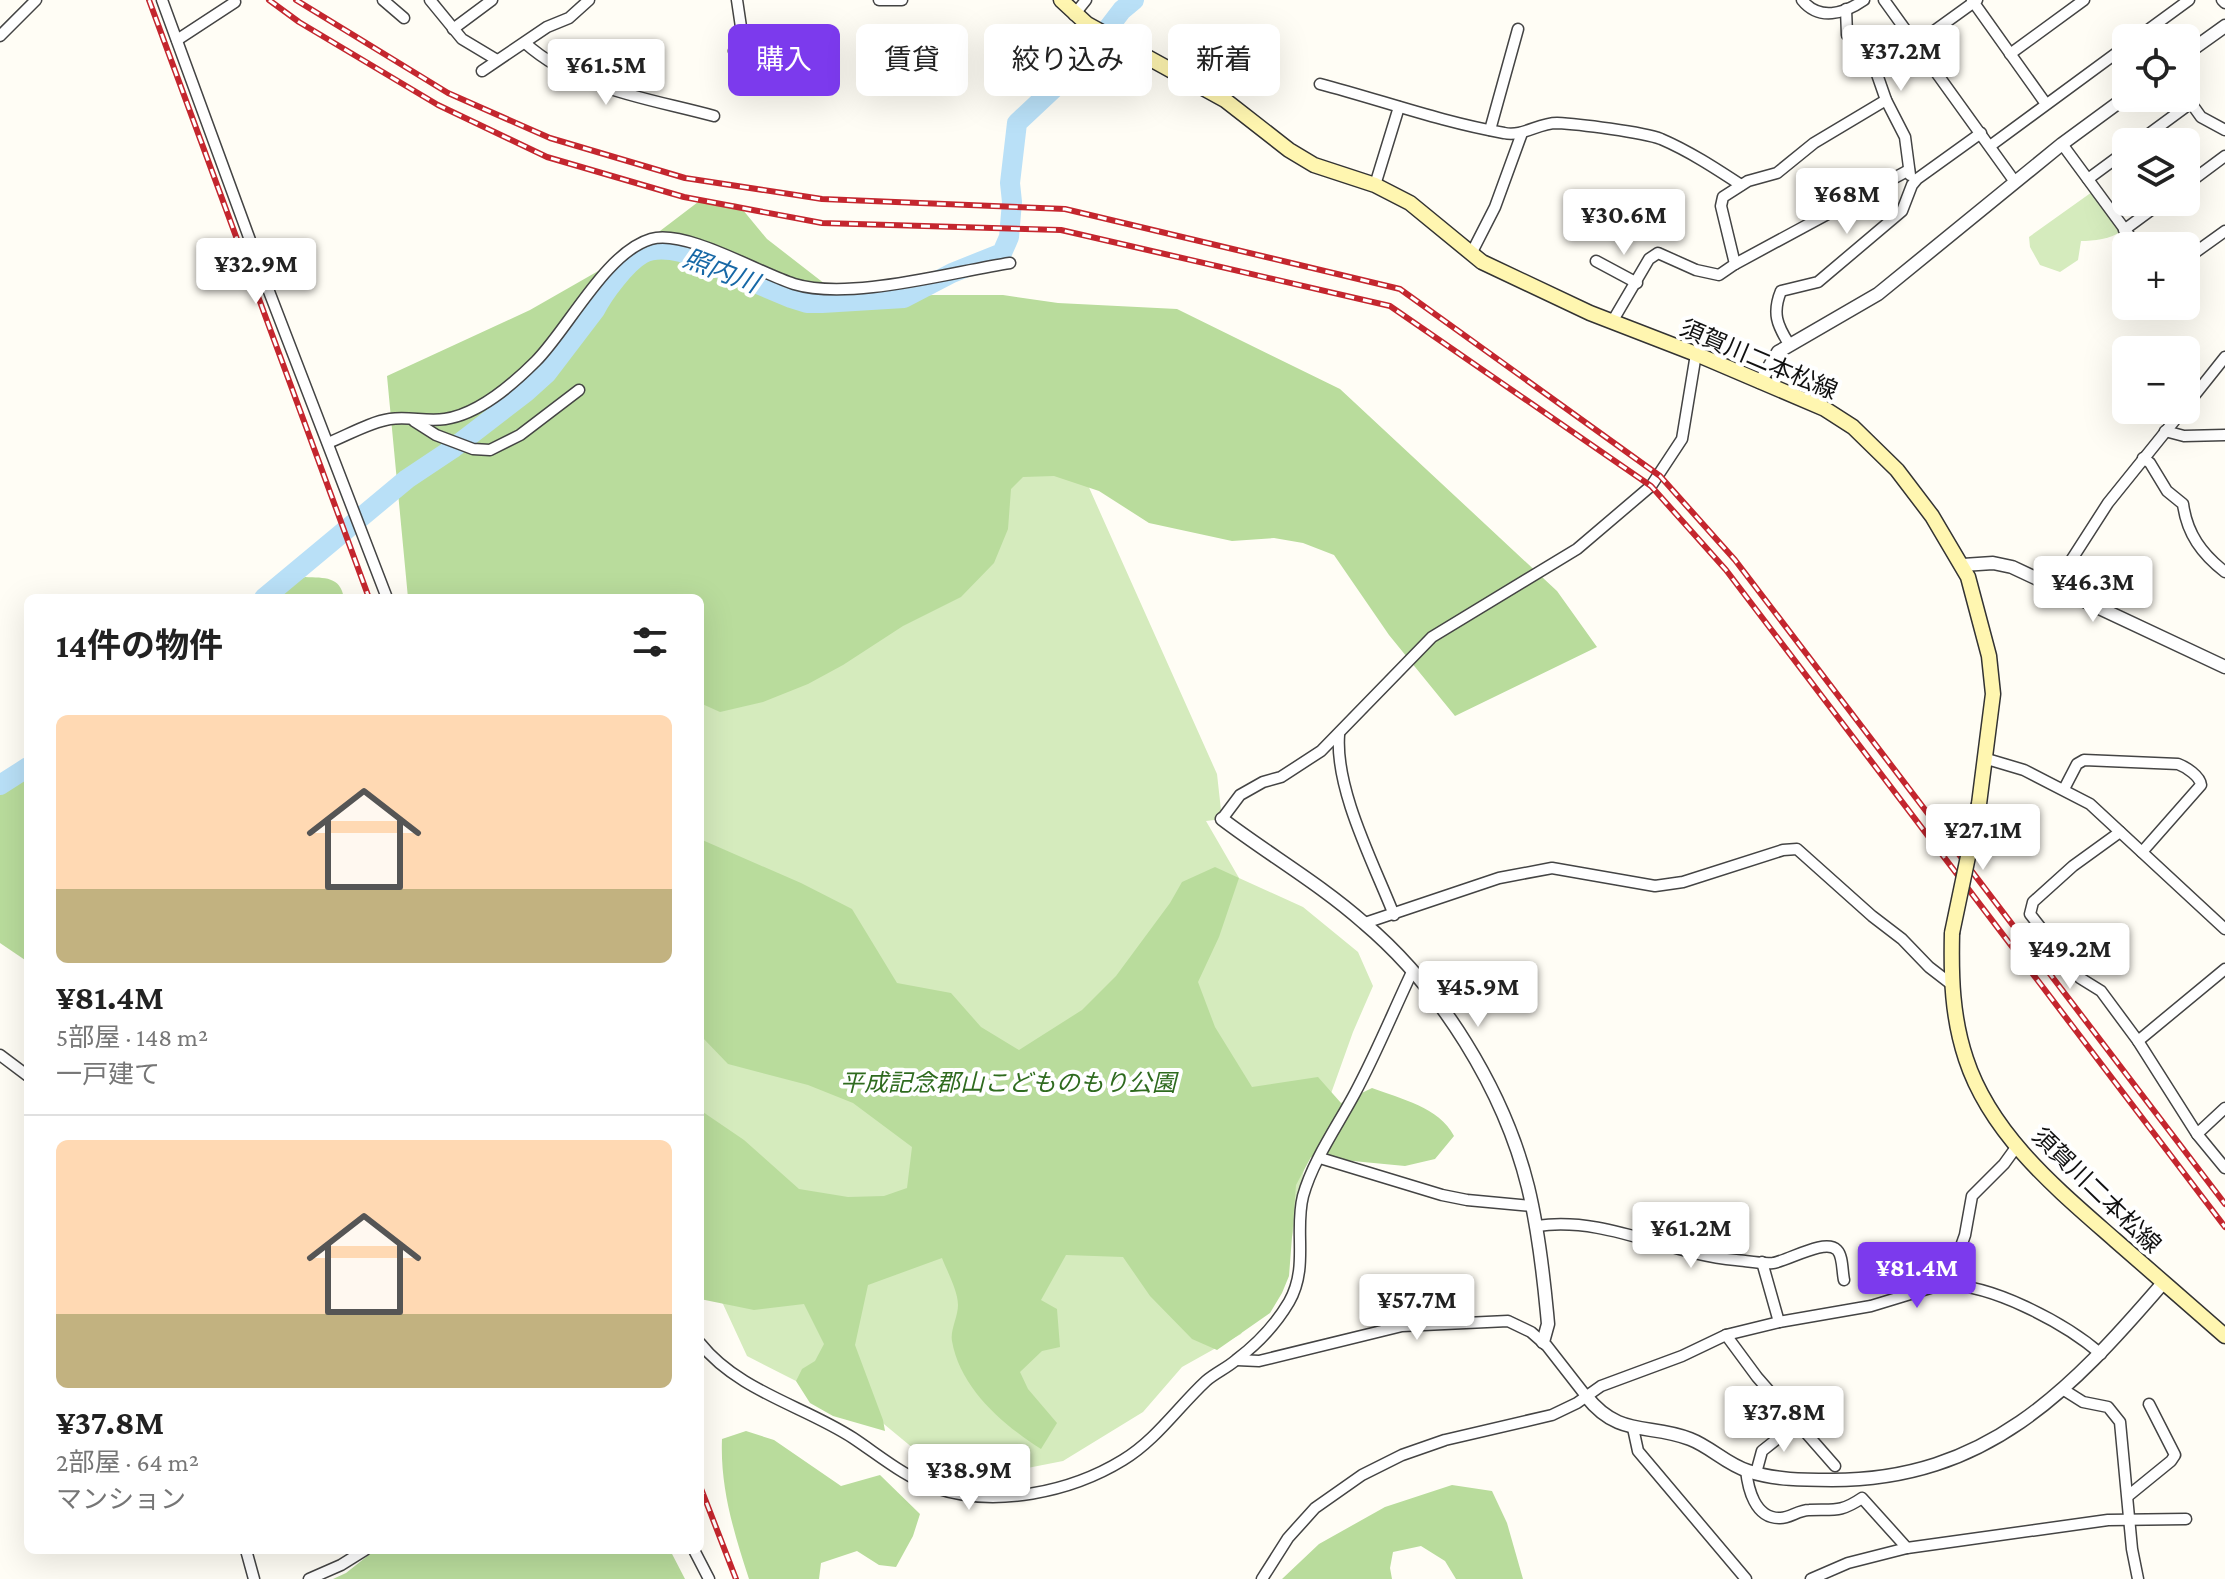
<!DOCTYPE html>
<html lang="ja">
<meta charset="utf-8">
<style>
body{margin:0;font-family:"Crimson Pro","Noto Sans JP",serif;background:#f2f2f2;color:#222;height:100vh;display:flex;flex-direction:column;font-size:30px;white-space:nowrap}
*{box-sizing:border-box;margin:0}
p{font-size:26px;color:#767676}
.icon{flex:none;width:44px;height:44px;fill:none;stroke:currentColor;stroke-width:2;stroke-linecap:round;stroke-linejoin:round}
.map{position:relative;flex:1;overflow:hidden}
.details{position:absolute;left:24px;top:594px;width:680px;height:960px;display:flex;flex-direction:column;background:#fff;border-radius:12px;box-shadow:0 8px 32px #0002}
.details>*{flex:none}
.banner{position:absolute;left:728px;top:24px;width:760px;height:72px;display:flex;gap:16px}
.buttons{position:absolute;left:2112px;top:24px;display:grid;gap:16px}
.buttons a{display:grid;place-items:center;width:88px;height:88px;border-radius:12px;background:#fff;box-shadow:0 8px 32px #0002;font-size:40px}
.price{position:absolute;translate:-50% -68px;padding:0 18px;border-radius:8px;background:#fff;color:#222;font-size:26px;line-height:52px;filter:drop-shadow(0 2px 4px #0008)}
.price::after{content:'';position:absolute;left:50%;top:48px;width:24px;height:18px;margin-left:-12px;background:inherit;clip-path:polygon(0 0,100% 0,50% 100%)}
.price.current{background:#7c3aed;color:#fff}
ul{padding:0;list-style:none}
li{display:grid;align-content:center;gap:16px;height:424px;padding:0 32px}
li+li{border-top:2px solid #e0e0e0}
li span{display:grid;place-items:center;height:248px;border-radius:12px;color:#555}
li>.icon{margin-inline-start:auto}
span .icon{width:144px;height:144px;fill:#fffc;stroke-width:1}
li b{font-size:34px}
h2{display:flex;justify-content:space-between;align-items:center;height:96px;padding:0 32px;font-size:34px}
.tag{padding:0 28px;border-radius:12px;background:#fff;box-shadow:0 8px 32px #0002;font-size:28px;line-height:72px}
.tag.current{background:#7c3aed;color:#fff}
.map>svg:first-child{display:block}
.green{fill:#d5ebbd}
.forest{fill:#b9dc9c}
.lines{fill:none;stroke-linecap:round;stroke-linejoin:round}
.river{stroke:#b9e0f7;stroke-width:20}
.minor-casing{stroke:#444;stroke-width:13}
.tertiary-casing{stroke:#444;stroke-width:15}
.secondary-casing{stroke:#333;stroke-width:17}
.minor{stroke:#fff;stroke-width:10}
.tertiary{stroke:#fff;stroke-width:12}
.secondary{stroke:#fff6b0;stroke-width:14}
.rail-casing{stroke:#c4262e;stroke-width:6}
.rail{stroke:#fff;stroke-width:3;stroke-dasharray:9;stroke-linecap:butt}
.secondary-bridge-casing{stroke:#333;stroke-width:17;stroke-linecap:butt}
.secondary-bridge{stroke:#fff6b0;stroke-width:14}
.labels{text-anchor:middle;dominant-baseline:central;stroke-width:8;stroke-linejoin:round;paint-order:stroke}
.street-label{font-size:24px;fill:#111;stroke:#fff}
.park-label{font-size:24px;font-style:italic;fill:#2f6b1f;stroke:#fff}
.water-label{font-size:26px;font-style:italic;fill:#1768a6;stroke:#fff}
</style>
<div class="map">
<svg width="2225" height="1579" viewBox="0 0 2225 1579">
<rect width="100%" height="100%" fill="#fffdf5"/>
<g class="green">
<path d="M2092,192L2121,231C2112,239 2093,241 2081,241L2078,260L2060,272L2040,265L2030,247L2029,237Z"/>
<path d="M1003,295L1217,774L1222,819L1206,821L1239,878L1303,907L1358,952L1373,986L1353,1032L1304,1169L1292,1237L1241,1334L1182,1367L1143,1412L1063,1461L991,1475L931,1463L844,1391L796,1381L747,1356L723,1304L700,1278V598L812,332Z"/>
</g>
<g class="forest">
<path d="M702,199L738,204L767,239L825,284L866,299L933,295H1003L1058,303L1177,309L1340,389L1557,591L1597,647L1455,716L1389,635L1334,555L1303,543L1274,538L1232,541L1149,523L1099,491L1054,476L1023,477L1011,489L1008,529L994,563L961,597L903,626L843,665L808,684L763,702L720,712L700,703V598H408L387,376L530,310L635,250Z"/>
<path d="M305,577C325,578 340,576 344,598H266Z"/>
<path d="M28,777V962L0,943V795Z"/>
<path d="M700,839L801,883L852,909L897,983L951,993L981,1027L1019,1050L1082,1010L1116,976L1170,903L1182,882L1215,867L1239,878L1219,937L1198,982L1215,1027L1252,1087L1318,1077L1341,1103L1372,1088C1401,1099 1439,1107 1454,1136L1435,1159L1405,1166L1311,1157L1296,1185L1289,1276L1282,1293L1270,1313L1217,1350L1192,1339L1150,1296L1123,1257L1066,1255L1041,1300L1057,1309L1060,1347L1042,1351L1020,1372L1028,1389L1057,1423L1041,1449C1003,1425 960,1388 952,1341C950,1330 958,1317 958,1305C958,1291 947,1271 942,1258L868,1285L855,1345L883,1420L885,1431L833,1416L810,1403L796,1381L802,1369L815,1361L824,1344L804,1304L754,1310L700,1299V1110L744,1140L799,1189L848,1197L884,1196L907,1188L912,1147L853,1103L808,1085L728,1064L702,1037L700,1030Z"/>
<path d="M746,1431L774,1440L841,1486L880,1475L920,1514L913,1536L896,1567L879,1565L857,1551L821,1563L819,1579H749C734,1533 720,1488 722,1439Z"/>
<path d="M1452,1485L1492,1491L1507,1523L1523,1579H1456L1445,1561L1421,1546L1393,1552L1390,1568L1392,1579H1282L1319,1544L1385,1507Z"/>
<path d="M375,1550H670L685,1579H333L346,1573Z"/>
</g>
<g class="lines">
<g class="river">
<path d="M264,598L407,479L452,449L526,392L547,373L595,310C603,294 626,263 642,254C654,247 668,249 681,252L791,298L807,303H822L904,298L952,273L1002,253L1009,237L1012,202L1010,183L1017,123L1082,62L1122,10L1134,0"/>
<path d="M0,785L28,767"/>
</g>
<g class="minor-casing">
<g id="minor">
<path d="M162,0L265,281L387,598"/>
<path d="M383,0L404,18"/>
<path d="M430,0L462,39L497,60"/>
<path d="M879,0H902"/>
<path d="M1802,0C1819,21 1844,14 1864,0"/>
<path d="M1884,0L2015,182"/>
<path d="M1972,0L2046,104"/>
<path d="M2222,0L2225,3"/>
<path d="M1846,9L1847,35L1871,57L1886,100L1905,137L1910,175"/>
<path d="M1074,15L1086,0"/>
<path d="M453,29L492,0"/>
<path d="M0,36L36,0"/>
<path d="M2137,38L2189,0"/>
<path d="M177,40L235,2"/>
<path d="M525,43C578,90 648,98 714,116"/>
<path d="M1916,44L1977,0"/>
<path d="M734,51L741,27L737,0"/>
<path d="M2010,54L2084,0"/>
<path d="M482,71L547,27L569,18L589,0"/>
<path d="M1320,84C1381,100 1441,122 1504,133C1523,137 1538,123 1557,123C1578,124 1643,132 1661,139C1689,151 1715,168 1741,185"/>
<path d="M2186,96L2201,117L2225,130"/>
<path d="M1490,130L1518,29"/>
<path d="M2138,142L2191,103"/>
<path d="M2062,144L2137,246"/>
<path d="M1990,146L2126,46"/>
<path d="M2088,179L2126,151"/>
<path d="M1375,185L1399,107"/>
<path d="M2186,185L2225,156"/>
<path d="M2124,230L2162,202"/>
<path d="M1471,254L1495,207L1522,133"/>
<path d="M2186,259L2225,231"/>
<path d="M1596,261L1637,283"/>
<path d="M1735,264L1909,170"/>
<path d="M1612,322L1649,259L1658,253L1696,270L1719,275L1735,264L1721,206L1723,197L1748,181L1777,173L1814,143L1886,100"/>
<path d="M1789,344C1777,325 1772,313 1781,291L1818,282L1902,211L1912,185L1917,179L1981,133"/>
<path d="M2186,406L2225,357"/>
<path d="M414,421L436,435L473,449L490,450L520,435L579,390"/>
<path d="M2165,431L2184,436L2225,435"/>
<path d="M328,443C348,435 370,422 390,419C409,416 426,422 445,419C479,414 512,385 536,361C568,329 606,252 651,239C686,229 759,273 794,284C850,301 951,272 1010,263"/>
<path d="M2143,458L2150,463L2167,491L2183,504C2187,534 2202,554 2225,572"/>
<path d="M2054,587L2108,503L2183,410"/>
<path d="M1339,735C1335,790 1374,864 1394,915"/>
<path d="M1987,759L2024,770L2090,804L2225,929"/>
<path d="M2064,789L2077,764L2084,760L2178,764C2186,767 2200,776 2201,785L2142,852"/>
<path d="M1222,819L1240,795L1263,782L1281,777L1321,751L1432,637L1577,549L1651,486L1682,439L1696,354"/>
<path d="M2120,832L2073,866L2033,902L2030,914L2080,978L2101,991L2138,1041L2197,1134L2225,1168"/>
<path d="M1365,923L1499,878L1552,868L1655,886L1683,882L1783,850L1797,849L1872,916L1902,939L1929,967L1951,984"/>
<path d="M2138,1041L2225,969"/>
<path d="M0,1055L28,1076"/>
<path d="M2197,1134L2225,1108"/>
<path d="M1320,1158L1442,1195L1467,1200L1532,1206"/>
<path d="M1537,1226C1607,1216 1667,1254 1736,1260C1747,1261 1761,1264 1773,1263C1788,1261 1825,1238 1837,1250C1843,1256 1842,1271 1844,1280"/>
<path d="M1762,1262L1779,1322"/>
<path d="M1951,1284L1953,1269L1965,1235L1972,1196L2004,1164L2017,1146"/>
<path d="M1726,1335L1757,1377L1835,1466"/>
<path d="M700,1343C738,1391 804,1406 853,1438C880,1456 906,1478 936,1488C995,1508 1071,1492 1123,1460C1156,1440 1178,1407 1206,1381C1215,1373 1227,1368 1236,1360C1256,1345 1276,1324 1289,1302C1309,1267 1294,1231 1303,1196C1313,1160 1338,1125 1355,1093C1376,1054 1393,1012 1412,972"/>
<path d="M1237,1360L1259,1361L1402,1326L1508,1321L1531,1332L1547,1346L1586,1396"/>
<path d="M2064,1390L2083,1402L2108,1407L2120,1422L2132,1549L2138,1579"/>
<path d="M1633,1428L1638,1451L1746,1579"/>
<path d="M1746,1470C1748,1489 1755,1518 1779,1518C1789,1519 1798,1510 1809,1510C1834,1509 1840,1513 1862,1498L1907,1548"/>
<path d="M1756,1473L1762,1451L1796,1424"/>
<path d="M2128,1496L2171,1461L2175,1455L2149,1404"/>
<path d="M246,1550L254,1579"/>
<path d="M694,1550L709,1579"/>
<path d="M309,1579L341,1565L365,1550"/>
<path d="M1262,1579L1288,1538L1315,1508L1362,1475L1402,1455L1445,1440L1552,1415L1577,1403L1601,1386L1682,1356L1726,1335L1779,1322L1871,1306L1940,1285C1989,1282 2065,1323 2101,1354"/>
<path d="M1811,1579L1848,1563L1907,1548L2108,1520L2186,1519"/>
</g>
</g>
<g class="tertiary-casing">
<g id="tertiary">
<path d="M2186,54L2225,26"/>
<path d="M1760,382L1778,352L1878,294L2062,144L2126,97"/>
<path d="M1963,565L1993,563L2012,567L2225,667"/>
<path d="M1222,819C1268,854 1320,884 1364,923C1440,987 1504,1090 1528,1187C1538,1228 1543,1271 1547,1313L1548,1324L1543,1342"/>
<path d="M1586,1396C1619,1438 1649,1423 1690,1439C1711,1447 1726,1464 1748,1471C1775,1480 1804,1480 1832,1480C1986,1480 2070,1391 2163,1283"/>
</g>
</g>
<g class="secondary-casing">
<g id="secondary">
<path d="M1061,0L1087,24L1225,100L1289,150L1314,165L1375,185L1410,203L1482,262L1590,313L1696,354L1825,409L1853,427L1897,470L1932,516L1968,577L1989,656L1993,694L1979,804"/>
<path d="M1952,933C1951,977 1952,1017 1966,1059C1991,1135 2057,1189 2115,1240C2152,1272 2188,1304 2225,1336"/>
</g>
</g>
<use href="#minor" class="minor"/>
<use href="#tertiary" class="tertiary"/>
<use href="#secondary" class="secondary"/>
<g class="rail-casing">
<g id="rail">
<path d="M149,0L369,598"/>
<path d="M269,0L299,22L438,105L547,157L684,197L822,223L1061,230L1390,306L1651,486L1726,570L2225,1227"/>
<path d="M296,0L448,93L550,138L685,178L822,199L1065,209L1400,289L1660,476L1735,560L2225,1204"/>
<path d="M700,1486L736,1579"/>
</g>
</g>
<use href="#rail" class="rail"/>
<g class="secondary-bridge-casing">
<path id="secondary-bridge" d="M1952,933L1979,804"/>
</g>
<use href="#secondary-bridge" class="secondary-bridge"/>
</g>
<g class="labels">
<g class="street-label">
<text transform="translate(1759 359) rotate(23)">須賀川二本松線</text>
<text transform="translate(2097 1190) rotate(44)">須賀川二本松線</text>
</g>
<g class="park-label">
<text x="1008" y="1082">平成記念郡山こどものもり公園</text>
</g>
<g class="water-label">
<text transform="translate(721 271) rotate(21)">照内川</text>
</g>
</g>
</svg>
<div class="buttons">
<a><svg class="icon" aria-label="locate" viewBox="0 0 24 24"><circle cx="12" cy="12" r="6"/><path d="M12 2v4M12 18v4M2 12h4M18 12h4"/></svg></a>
<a><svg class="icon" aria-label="layers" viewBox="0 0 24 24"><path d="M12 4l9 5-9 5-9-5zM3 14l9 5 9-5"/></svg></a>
<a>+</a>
<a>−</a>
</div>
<b class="price" style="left:1901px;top:93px">¥37.2M</b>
<b class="price" style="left:606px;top:107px">¥61.5M</b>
<b class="price" style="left:1847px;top:236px">¥68M</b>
<b class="price" style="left:1624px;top:257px">¥30.6M</b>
<b class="price" style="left:256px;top:306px">¥32.9M</b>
<b class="price" style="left:2093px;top:624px">¥46.3M</b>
<b class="price" style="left:1983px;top:872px">¥27.1M</b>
<b class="price" style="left:2070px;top:991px">¥49.2M</b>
<b class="price" style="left:1478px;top:1029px">¥45.9M</b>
<b class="price" style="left:1691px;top:1270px">¥61.2M</b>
<b class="price current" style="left:1917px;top:1310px">¥81.4M</b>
<b class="price" style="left:1417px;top:1342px">¥57.7M</b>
<b class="price" style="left:1784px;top:1454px">¥37.8M</b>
<b class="price" style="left:969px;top:1512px">¥38.9M</b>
<div class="banner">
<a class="tag current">購入</a>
<a class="tag">賃貸</a>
<a class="tag">絞り込み</a>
<a class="tag">新着</a>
</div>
<section class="details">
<h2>14件の物件<svg class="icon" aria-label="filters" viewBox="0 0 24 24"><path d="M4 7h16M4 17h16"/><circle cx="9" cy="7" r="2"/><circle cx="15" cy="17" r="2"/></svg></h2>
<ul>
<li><span style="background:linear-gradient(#ffd9b3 70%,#c2b280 0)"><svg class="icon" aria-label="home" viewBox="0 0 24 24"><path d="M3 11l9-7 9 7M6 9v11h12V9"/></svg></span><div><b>¥81.4M</b><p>5部屋 · 148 m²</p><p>一戸建て</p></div></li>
<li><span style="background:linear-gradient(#ffd9b3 70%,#c2b280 0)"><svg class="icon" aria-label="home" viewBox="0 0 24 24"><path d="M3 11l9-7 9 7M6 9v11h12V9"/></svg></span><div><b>¥37.8M</b><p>2部屋 · 64 m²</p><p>マンション</p></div></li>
</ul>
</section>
</div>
